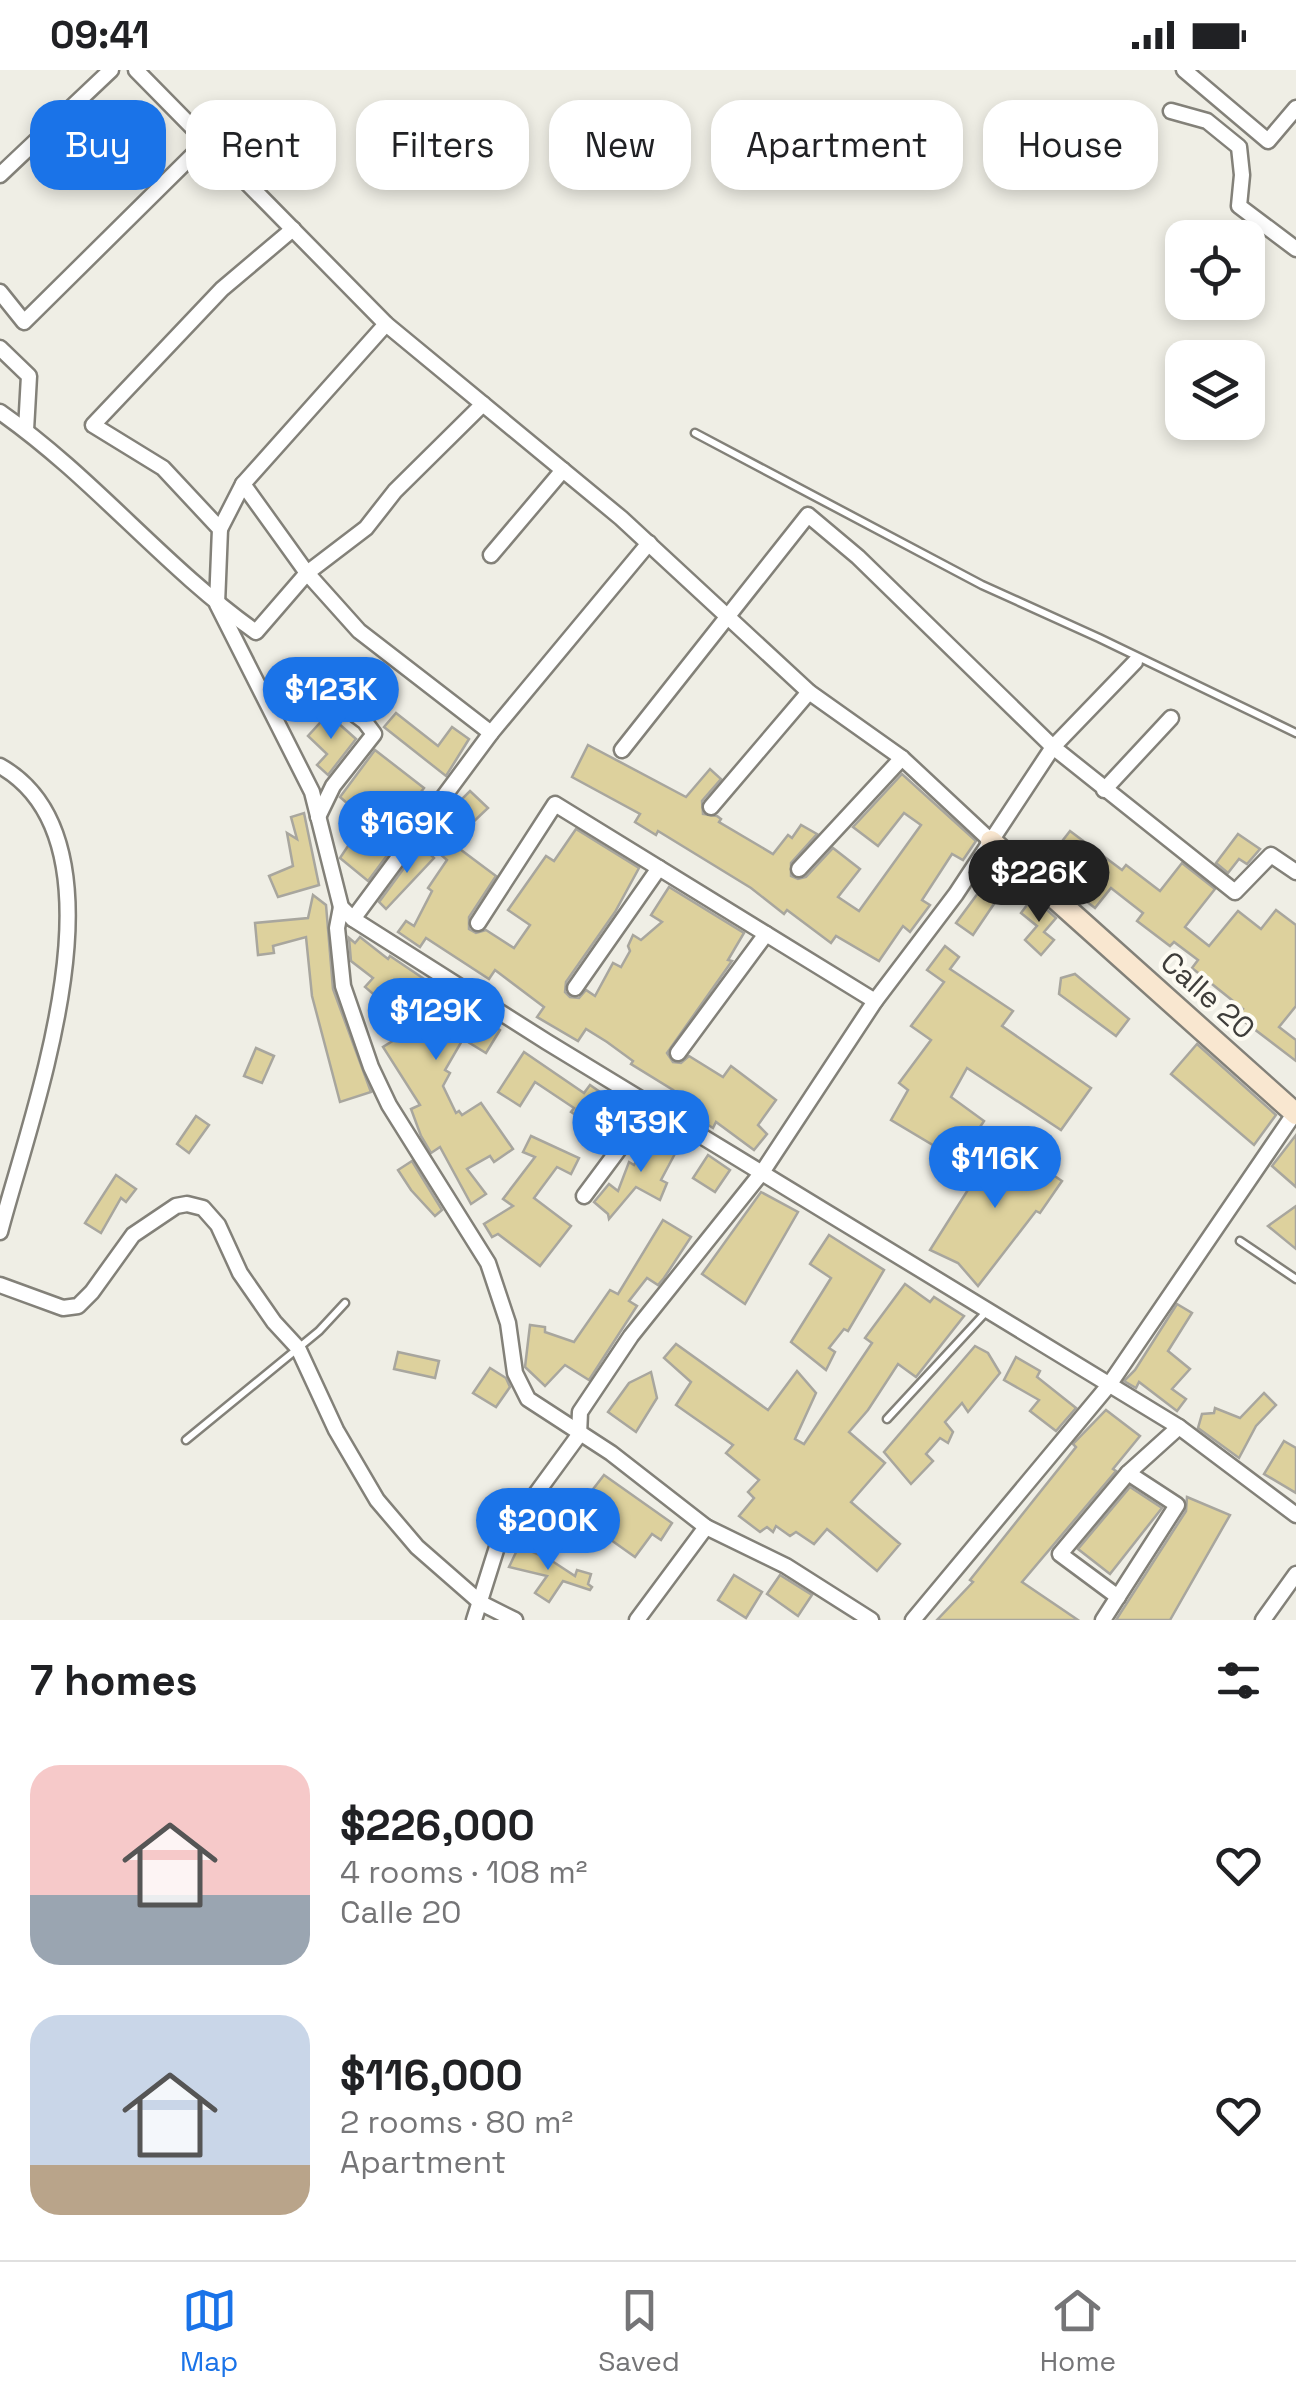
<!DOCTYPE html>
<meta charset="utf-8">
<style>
body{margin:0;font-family:"Space Grotesk",sans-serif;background:#f2f2f2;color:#202124;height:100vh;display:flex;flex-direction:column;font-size:38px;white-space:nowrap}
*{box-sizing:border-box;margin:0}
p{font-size:32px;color:#757577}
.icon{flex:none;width:55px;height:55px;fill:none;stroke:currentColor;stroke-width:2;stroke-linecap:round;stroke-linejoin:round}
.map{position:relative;height:1550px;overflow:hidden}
.drawer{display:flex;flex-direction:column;background:#fff;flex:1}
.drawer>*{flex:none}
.banner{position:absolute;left:30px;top:30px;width:1238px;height:90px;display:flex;gap:20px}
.controls{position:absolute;left:1165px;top:150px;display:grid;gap:20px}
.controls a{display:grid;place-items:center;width:100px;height:100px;border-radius:20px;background:#fff;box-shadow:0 5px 15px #0003;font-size:50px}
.price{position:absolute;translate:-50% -85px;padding:0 22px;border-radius:35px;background:#1a73e8;color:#fff;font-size:32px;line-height:65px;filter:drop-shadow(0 2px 5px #0008)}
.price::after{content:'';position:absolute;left:50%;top:60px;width:30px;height:22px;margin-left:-15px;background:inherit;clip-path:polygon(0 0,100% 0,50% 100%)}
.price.current{background:#222;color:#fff}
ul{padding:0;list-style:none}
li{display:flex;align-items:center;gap:30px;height:250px;padding:0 30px}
li span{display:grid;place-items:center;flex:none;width:280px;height:200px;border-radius:30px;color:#555}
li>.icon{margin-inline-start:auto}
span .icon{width:120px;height:120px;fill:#fffc;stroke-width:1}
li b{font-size:42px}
h2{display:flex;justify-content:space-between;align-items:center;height:120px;padding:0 30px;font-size:42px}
.pill{padding:0 35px;border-radius:30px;background:#fff;box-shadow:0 5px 15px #0003;font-size:35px;line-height:90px}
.pill.current{background:#1a73e8;color:#fff}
.status{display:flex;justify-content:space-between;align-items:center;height:70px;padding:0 50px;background:#fff;direction:ltr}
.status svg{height:28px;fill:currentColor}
.menu{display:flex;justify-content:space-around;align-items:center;height:140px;border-top:2px solid #e0e0e0;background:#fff;font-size:28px;color:#757577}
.menu a{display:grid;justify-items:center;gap:5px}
.menu .current{color:#1a73e8}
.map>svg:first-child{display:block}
.building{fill:#ddd19d;stroke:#a8a69e;stroke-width:2.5}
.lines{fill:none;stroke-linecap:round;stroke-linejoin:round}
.service-casing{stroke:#838179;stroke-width:11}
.minor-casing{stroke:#838179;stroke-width:19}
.secondary-casing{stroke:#838179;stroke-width:25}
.service{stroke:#fff;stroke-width:6}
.minor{stroke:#fff;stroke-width:14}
.secondary{stroke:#f9e7d0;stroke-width:20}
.labels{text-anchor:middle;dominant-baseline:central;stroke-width:8;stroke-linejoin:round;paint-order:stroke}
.street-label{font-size:30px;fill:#3e3d3a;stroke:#fdfbf2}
</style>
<div class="status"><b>09:41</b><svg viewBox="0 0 49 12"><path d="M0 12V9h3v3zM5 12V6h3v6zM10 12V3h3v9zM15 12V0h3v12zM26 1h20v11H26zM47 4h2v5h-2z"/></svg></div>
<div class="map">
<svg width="1296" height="1550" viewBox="0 0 1296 1550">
<rect width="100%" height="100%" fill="#efeee5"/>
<g class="building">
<path d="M396,643L438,676L452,657L469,669L446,706L384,657Z"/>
<path d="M328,644L356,669L328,705L317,695L327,684L308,666Z"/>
<path d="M588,675L686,727L710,699L721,709L702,731L703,744L717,746L721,749L719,752L773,784L788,765L792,768L801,755L817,764L791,793V806L798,809L806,807L833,778L860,799L838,827L859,841L921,755L904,743L878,776L853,757L902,704L976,771L963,790L952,784L922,830L930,835L910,862L903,856L879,891L836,866L831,873L787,840L784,844L751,818L658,761L656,765L635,752L640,744L572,707Z"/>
<path d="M375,680L424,718L421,722L423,724L401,753L406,760L368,811L340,788L352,770L348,766L364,748L340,727Z"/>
<path d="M470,721L488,738L469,756L452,739Z"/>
<path d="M304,743L319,815L278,827L269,806L293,796L287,763L297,769L291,747Z"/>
<path d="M576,759L639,798L615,842L566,912L565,922L570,927L579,928L586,920L595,926L613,893L621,897L630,881L628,876L633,865L641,870L662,852L651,845L669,817L744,863L728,890L732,891L667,983L673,992L681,993L689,986L723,1007L731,996L776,1030L758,1055L767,1064L754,1080L716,1052L713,1058L667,1029L673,1020L631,994L633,991L607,972L586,959L578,971L537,947L544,937L495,900L489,909L426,868L420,877L398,862L406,851L414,856L432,821L428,818L447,790L434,779L445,768L496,806L469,847V859L476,863L486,860L514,878L530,855L508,840L546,786L554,791Z"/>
<path d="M1070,761L1122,800L1126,795L1160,821L1182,793L1215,819L1185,857L1209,876L1238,841L1261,859L1276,840L1296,855V936L1279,957L1296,970V991L1237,946L1243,939L1192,898L1198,890L1174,872L1170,876L1137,851L1143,843L1111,818L1095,838L1042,797Z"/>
<path d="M1238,764L1260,779L1247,794L1239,789L1228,803L1216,793Z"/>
<path d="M421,775L434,788L386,839L379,832Z"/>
<path d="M984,815L1000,825L973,865L956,853Z"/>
<path d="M313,825L326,835L333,919L371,1022L340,1032L312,926L306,867L273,876L274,883L258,885L255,853L308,848Z"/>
<path d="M1033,827L1056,848L1044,862L1054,870L1041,885L1025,870L1037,856L1021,843Z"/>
<path d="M360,867L388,889L390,886L500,960L486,983L463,969L445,1000L450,1003L443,1016L456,1043L459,1041L462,1045L481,1033L513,1079L494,1092L490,1086L467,1099L486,1124L471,1134L440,1077L431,1083L421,1066L411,1039L420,1035L383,977L407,962L416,946L383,924L379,929L365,917L373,908L351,891L349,868L355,873Z"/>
<path d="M945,876L959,887L950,899L1013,941L1002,956L1091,1018L1061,1060L967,998L951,1027L984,1051L958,1090L891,1050L908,1020L899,1013L931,970L911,956L944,912L927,900Z"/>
<path d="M1075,904L1129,949L1116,966L1059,924L1061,908Z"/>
<path d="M1197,974L1276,1045L1254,1075L1171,1004Z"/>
<path d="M256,978L274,986L262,1013L244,1006Z"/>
<path d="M524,982L584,1023L590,1015L603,1024L585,1051L571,1042L574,1038L535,1012L520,1036L498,1022Z"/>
<path d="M196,1046L209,1055L189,1083L177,1074Z"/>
<path d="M652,1063L678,1078L661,1110L667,1113L660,1130L636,1117L609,1149L608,1144L594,1132L609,1114L618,1121L629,1092L634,1095Z"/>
<path d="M1296,1065V1117L1272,1096Z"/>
<path d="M531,1066L579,1088L571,1104L557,1097L534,1128L571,1156L540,1196L498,1164L492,1167L484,1154L513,1136L503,1129L535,1087L523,1082Z"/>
<path d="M1000,1069L1062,1111L1040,1143L1036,1141L978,1216L958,1193L930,1180Z"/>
<path d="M708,1085L730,1100L715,1122L693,1108Z"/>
<path d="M412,1091L442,1140L435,1146L411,1120L398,1100Z"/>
<path d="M116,1105L136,1119L126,1132L121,1128L101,1163L85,1153Z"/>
<path d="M761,1122L798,1142L745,1234L702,1204Z"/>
<path d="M1296,1136V1179L1268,1156Z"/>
<path d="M663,1150L691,1167L664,1208L658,1215L647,1208L629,1231L637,1236L589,1310L565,1295L545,1316L525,1297L530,1255L545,1257V1262L574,1272L610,1220L618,1224Z"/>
<path d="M829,1165L884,1200L848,1261L844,1259L829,1278L835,1282L826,1300L791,1272L831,1208L810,1194Z"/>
<path d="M905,1214L930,1232L934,1227L964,1246L916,1307L898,1294L868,1340L849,1362L885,1393L851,1432L900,1474L877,1501L827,1459L814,1474L796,1462L790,1466L776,1456L773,1462L767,1457L760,1462L739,1446L754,1428L748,1422L759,1410L726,1383L733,1375L676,1335L691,1312L664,1288L676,1274L768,1340L797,1301L816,1323L795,1369L804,1374L872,1273L865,1268Z"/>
<path d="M1177,1234L1192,1243L1168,1281L1190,1299L1172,1319L1186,1329L1177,1341L1139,1312L1136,1318L1124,1311L1135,1300Z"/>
<path d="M975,1276L988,1283L1000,1303L968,1342L962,1333L945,1352L953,1362L948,1373L940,1368L926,1384L933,1391L911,1414L884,1382Z"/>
<path d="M398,1282L439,1291L435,1308L394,1299Z"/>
<path d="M1016,1287L1040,1301L1037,1307L1076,1338L1056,1361L1030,1341L1039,1330L1004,1310Z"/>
<path d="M490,1298L506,1308L510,1317L496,1337L473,1323Z"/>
<path d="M651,1302L657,1328L636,1362L608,1342L629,1313Z"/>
<path d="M1264,1323L1276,1335L1256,1356L1239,1388L1198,1358L1202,1344L1214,1343L1215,1338L1240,1348Z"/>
<path d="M1106,1340L1140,1366L1113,1399L1116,1401L1022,1512L1078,1550H937L973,1512L970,1510L1076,1377L1073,1374Z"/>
<path d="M1284,1371L1296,1378V1423L1264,1404Z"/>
<path d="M604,1405L672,1453L661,1470L652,1464L635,1487L604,1465L616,1449L587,1427Z"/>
<path d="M1130,1417L1162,1438L1110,1504L1078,1479Z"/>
<path d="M1187,1427L1230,1445L1170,1550H1116L1186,1441Z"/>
<path d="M519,1476L549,1489L575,1506L577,1500L591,1504L588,1514L592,1517L590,1520L563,1511L549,1532L535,1523L547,1506L509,1497Z"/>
<path d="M734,1505L762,1522L746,1548L718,1530Z"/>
<path d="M780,1505L812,1525L798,1546L767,1524Z"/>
</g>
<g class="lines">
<g class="service-casing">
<g id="service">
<path d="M695,363L982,515L1099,568L1296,663"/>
<path d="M1240,1171L1296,1209"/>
<path d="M887,1349L987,1241"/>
<path d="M186,1370L319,1261L345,1233"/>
</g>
</g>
<g class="minor-casing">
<g id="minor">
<path d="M136,0L386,254L621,448L809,622L902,688L991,771"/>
<path d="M1184,0L1268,71L1296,38"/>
<path d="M1171,41L1207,51L1239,77L1242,105L1239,136L1296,179"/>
<path d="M0,105L111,0"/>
<path d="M293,159L222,219L93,355L163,398L220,459L217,534L312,722L341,837L353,849L547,972L1179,1357L1296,1445"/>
<path d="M0,222L24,252L208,70"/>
<path d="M0,278L29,306L26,360"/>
<path d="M0,342C93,407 164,497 256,562L307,503L366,458L395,421L483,334"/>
<path d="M243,414L307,503L359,561L491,663"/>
<path d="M220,459L243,414L386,254"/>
<path d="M491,485L563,400"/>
<path d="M313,613L365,652L374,664L333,716L318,747"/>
<path d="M622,680L808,445L858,487L1053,677L1235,822L1271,785L1296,802"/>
<path d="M0,696C136,773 30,1046 0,1162"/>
<path d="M1104,720L1171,648"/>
<path d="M711,737L809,622"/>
<path d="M799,799L902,688"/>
<path d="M341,837L337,858L343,916L371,997L389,1035L488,1193L508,1253L515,1303L528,1329L611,1383L706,1457L786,1496L871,1550"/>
<path d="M353,849L491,663L649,473"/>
<path d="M478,853L555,734L875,931"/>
<path d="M575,918L659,798"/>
<path d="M678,983L766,864"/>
<path d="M584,1126L651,1036"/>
<path d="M0,1215L63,1238L78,1236L92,1222L133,1165L176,1136L187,1134L203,1138L218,1155L240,1203L274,1252L298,1278L336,1360L377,1430L417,1477L481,1533L515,1550"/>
<path d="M1118,1527L1060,1484L1128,1403L1179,1357"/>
<path d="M474,1550L497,1477L579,1365L580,1342L631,1266L763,1101L875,931L956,824L1053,677L1135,592"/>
<path d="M637,1550L706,1457"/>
<path d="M913,1550L1109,1315L1296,1041"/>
<path d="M1103,1550L1177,1435L1128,1403"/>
<path d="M1263,1550L1296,1504"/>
</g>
</g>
<g class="secondary-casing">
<path id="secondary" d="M991,771L1296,1044"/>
</g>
<use href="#service" class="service"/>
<use href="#minor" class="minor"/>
<use href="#secondary" class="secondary"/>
</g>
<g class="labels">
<g class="street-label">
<text transform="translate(1208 925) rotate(42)">Calle 20</text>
</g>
</g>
</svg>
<div class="controls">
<a><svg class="icon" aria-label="locate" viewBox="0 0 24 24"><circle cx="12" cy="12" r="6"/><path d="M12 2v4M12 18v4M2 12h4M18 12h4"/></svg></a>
<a><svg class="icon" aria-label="layers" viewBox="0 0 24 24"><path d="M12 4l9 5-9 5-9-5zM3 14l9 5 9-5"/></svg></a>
</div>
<b class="price" style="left:331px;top:672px">$123K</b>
<b class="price" style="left:407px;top:806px">$169K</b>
<b class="price current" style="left:1039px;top:855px">$226K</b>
<b class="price" style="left:436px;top:993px">$129K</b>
<b class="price" style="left:641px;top:1105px">$139K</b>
<b class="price" style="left:995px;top:1141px">$116K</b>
<b class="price" style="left:548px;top:1503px">$200K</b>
<div class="banner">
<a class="pill current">Buy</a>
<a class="pill">Rent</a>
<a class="pill">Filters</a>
<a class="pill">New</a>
<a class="pill">Apartment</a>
<a class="pill">House</a>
</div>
</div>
<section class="drawer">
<h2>7 homes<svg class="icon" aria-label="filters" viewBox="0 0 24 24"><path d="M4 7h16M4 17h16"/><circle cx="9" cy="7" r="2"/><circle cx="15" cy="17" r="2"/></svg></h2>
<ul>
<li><span style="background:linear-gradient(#f6c9c9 65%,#9aa5b1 0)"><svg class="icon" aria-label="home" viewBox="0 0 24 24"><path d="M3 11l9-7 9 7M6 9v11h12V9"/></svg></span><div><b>$226,000</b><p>4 rooms · 108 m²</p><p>Calle 20</p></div><svg class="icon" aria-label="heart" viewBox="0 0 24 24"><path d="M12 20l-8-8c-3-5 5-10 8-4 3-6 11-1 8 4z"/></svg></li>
<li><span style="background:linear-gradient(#c9d6e8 75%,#b9a48a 0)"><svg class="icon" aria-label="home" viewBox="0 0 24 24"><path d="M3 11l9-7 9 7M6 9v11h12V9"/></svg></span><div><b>$116,000</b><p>2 rooms · 80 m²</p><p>Apartment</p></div><svg class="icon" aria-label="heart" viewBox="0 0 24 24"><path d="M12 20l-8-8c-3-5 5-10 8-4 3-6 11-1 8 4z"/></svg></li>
</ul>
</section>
<nav class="menu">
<a class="current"><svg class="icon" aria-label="map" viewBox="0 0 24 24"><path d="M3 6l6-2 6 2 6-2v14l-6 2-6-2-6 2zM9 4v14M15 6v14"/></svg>Map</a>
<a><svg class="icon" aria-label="saved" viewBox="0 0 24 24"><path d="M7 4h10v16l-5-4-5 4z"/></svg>Saved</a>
<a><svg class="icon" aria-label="home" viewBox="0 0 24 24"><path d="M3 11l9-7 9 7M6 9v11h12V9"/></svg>Home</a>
</nav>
